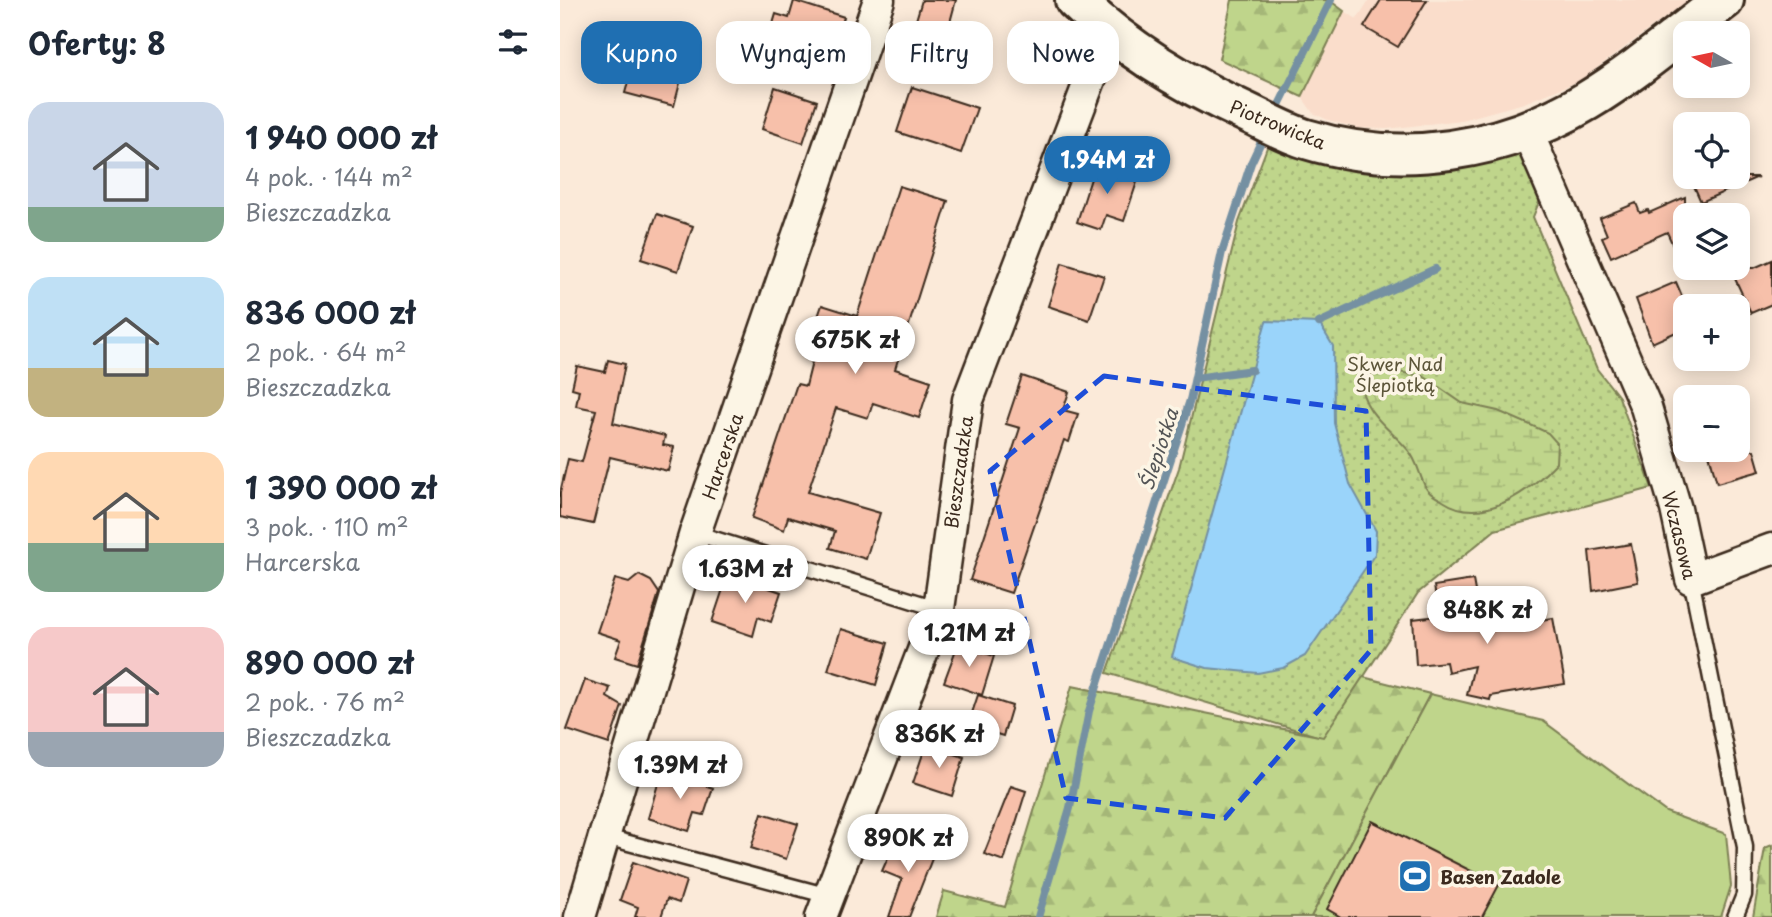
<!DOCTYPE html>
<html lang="pl">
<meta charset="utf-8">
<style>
body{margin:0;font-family:"Playpen Sans",sans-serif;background:#f2f2f3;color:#1f2937;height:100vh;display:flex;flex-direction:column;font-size:26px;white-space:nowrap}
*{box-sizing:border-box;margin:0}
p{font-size:23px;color:#747a83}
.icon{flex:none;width:38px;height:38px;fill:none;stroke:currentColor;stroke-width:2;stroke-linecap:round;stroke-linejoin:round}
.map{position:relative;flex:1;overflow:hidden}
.side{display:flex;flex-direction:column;background:#fff;width:560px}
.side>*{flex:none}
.guide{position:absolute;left:21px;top:21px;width:665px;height:63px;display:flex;gap:14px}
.needle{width:46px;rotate:279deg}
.fabs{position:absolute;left:1113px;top:21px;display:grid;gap:14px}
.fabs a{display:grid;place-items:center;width:77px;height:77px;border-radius:14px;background:#fff;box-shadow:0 4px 18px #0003;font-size:35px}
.price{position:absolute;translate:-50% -60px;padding:0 16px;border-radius:24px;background:#fff;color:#222;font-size:23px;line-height:46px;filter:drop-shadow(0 2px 4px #0008)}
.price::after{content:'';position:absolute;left:50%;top:42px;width:21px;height:16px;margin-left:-10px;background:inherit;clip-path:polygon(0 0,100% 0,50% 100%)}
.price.on{background:#1f6fb2;color:#fff}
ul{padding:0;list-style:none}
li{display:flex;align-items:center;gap:21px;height:175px;padding:0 28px}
li span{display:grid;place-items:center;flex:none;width:196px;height:140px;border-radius:21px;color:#555}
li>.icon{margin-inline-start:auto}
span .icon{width:84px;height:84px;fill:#fffc;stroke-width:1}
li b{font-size:30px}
h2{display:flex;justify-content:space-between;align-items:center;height:84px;padding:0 28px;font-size:30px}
.pill{padding:0 24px;border-radius:21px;background:#fff;box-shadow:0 4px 18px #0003;font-size:24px;line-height:63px}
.pill.on{background:#1f6fb2;color:#fff}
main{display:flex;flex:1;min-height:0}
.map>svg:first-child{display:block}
.built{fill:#faddcb}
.grass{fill:url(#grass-dots);stroke:#7d8054;stroke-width:2}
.forest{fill:url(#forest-firs);stroke:#7d8054;stroke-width:2}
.wetland{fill:url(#wetland-marsh);stroke:#7d8054;stroke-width:2}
.pitch{fill:#bfd58b;stroke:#7d8054;stroke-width:2}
.water{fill:#9ad4fa;stroke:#7490a2;stroke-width:2}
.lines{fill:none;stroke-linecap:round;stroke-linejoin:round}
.stream{stroke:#7490a2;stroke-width:8}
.building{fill:#f7c0aa;stroke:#3b2a1e;stroke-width:2}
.lane-casing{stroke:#3b2a1e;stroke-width:19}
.street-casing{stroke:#3b2a1e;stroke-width:35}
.secondary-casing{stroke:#3b2a1e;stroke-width:44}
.lane{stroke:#fcf5e5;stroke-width:14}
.street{stroke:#fcf5e5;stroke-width:30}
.secondary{stroke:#fcf5e5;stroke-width:38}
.marked{fill:none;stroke:#1d4ed8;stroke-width:5;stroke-dasharray:14 9;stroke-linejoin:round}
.labels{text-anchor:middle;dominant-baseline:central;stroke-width:7;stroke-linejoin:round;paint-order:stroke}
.street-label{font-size:18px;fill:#3b2a1e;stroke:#fcf5e5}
.park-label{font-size:18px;fill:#5c5539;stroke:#fcf5e5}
.poi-label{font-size:18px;font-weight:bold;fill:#3b2a1e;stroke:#fcf5e5;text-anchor:start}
.water-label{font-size:19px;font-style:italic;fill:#535455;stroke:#fcf5e5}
</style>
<main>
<section class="side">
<h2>Oferty: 8<svg class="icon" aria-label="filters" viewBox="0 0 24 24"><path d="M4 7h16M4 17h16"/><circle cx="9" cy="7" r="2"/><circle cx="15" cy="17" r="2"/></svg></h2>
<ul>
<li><span style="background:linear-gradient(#c9d6e8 75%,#7fa58c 0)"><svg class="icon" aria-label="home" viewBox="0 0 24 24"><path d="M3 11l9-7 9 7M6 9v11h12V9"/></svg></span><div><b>1 940 000 zł</b><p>4 pok. · 144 m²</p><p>Bieszczadzka</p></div></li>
<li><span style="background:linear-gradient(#bfe0f5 65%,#c2b280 0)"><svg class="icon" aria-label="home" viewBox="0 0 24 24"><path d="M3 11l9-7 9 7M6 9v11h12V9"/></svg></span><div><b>836 000 zł</b><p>2 pok. · 64 m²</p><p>Bieszczadzka</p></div></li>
<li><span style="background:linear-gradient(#ffd9b3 65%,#7fa58c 0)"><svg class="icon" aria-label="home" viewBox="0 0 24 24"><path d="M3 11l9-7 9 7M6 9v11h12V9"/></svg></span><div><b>1 390 000 zł</b><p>3 pok. · 110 m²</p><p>Harcerska</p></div></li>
<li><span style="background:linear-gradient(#f6c9c9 75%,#9aa5b1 0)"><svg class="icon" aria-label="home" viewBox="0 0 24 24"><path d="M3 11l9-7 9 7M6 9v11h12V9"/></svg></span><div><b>890 000 zł</b><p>2 pok. · 76 m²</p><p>Bieszczadzka</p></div></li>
</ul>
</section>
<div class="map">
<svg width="1212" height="917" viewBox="0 0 1212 917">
<defs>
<pattern id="grass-dots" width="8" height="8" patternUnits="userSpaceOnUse" patternTransform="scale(1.75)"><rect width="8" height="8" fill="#bfd58b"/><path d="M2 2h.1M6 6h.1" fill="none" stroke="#a5b778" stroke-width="1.8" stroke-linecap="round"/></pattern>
<pattern id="forest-firs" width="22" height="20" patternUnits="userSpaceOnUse" patternTransform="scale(1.75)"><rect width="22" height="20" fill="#bfd58b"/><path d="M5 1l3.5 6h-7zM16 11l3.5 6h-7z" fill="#a5b778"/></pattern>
<pattern id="wetland-marsh" width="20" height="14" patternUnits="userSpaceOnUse" patternTransform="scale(1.75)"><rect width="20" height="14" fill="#bfd58b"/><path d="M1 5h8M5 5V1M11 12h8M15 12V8" fill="none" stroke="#a5b778"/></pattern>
</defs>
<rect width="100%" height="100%" fill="#fbead9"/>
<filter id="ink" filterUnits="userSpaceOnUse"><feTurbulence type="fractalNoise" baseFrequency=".0143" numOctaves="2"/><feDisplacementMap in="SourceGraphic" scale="14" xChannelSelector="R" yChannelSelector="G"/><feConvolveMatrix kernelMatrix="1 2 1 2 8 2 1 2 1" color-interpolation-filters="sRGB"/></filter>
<g filter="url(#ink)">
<path class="built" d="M809,0H1129L1019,81L964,103L902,120L827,129L797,128L768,120L753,113L742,97L784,11L797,19Z"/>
<path class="grass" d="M709,142L963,150L983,192L973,217L1037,369L1059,397L1092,488L935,530L858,593L764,738L547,673L619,468L679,222Z"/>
<g class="forest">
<path d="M672,0H769L784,11L742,97L659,59Z"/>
<path d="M803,677L870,694L751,917H376L384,891L445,907L512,686L763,737Z"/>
<path d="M1212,845V917H1193L1205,848Z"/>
</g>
<path class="wetland" d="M820,369L863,376L902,403L938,411L975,427L988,433L997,443L996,463C970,491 922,527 883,501C878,498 869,494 866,488C859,476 858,461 848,450C830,429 801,411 801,381Z"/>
<path class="pitch" d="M870,694L983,721L1106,812L1166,834L1171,886L1161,917H751Z"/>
<path class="water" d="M706,321L759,323L773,346L774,423L790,484L816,531L815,554L745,656L723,668L698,673L647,668L612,657Z"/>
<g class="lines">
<g class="stream">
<path d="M715,113L771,0"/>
<path d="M759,323L875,269"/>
<path d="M635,378L692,370"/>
<path d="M478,917L510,808L529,711L630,400L662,252L691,163L706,131"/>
</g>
</g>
<g class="building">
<path d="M362,0H396L389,26L376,23L363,68L351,37Z"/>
<path d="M821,0H867L838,47L804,27Z"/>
<path d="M234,1L284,17L271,58L209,37L216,14L229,18Z"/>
<path d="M78,46L126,60L114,106L65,93Z"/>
<path d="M215,87L257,101L243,143L202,129Z"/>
<path d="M352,87L417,108L401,153L337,132Z"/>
<path d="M536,163L579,176L564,221L546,215L541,230L517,222Z"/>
<path d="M1130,177H1198L1141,202Z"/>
<path d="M339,186L388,201L335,369L371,381L359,418L313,403L308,418L276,408L248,492L320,513L306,559L270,548L275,531L228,517L224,530L192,518L237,384L246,386L253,358L245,355L262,305L297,316Z"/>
<path d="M1125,197V272L1107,232L1051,257L1042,237L1047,235L1040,218L1076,203L1080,213L1088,210L1089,213Z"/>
<path d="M97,214L133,226L118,271L81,259Z"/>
<path d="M1212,260V304L1191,313L1170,268H1194Z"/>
<path d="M502,263L544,276L529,320L488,306Z"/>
<path d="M1116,282L1125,303V328L1092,343L1076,299Z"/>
<path d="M48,360L65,364L53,423L105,436L103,445L114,447L108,471L50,457L33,524L0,517V493L8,459L22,462L36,410L16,406L19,390L12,388L17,366L45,372Z"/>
<path d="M462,376L509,392L503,410L518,414L509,442L504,440L451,593L410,580L460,428L446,424Z"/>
<path d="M1148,450H1194L1200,471L1157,483Z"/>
<path d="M1071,544L1078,582L1033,591L1029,551Z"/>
<path d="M168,574L221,592L211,622L198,617L193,636L152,622Z"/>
<path d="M79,575L91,581L99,593L77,664L55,657L61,640L37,632L55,579L69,583Z"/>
<path d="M913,580L922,630L993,618L1005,684L931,696L930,700L907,695L914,666L888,672L886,662L856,665L853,619L879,616L874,586Z"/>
<path d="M281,629L328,643L316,685L268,670Z"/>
<path d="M398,644L434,656L422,695L384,682Z"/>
<path d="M25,680L50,688L47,697L62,706L49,744L7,730Z"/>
<path d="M418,695L452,706L443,736L408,725Z"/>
<path d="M366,745L404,757L392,796L353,783Z"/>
<path d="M123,772L149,780L147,786L153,788L144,815L135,813L129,831L88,818L100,777L119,783Z"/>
<path d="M451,786L466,791L444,861L424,854Z"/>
<path d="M202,813L238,824L226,859L191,848Z"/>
<path d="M812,821L939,885L922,917H781L767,909Z"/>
<path d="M337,837L375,851L349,917H329L342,879L322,871Z"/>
<path d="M73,862L126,881L119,903L107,899L101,917H75L78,907L60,900Z"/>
</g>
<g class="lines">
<g class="lane-casing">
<g id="lane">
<path d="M135,533L379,609"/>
<path d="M1131,579L1185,847L1184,895L1175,917"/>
<path d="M46,837L269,896"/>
</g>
</g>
<g class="street-casing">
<g id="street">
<path d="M967,131L1086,407L1116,509L1131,579L1212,549"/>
<path d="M20,917L135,533L319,0"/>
<path d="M261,917L379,609L408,400L549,30"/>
</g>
</g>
<g class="secondary-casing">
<path id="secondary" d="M515,0C565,49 624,84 688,113C707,122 726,133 746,139C841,168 942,152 1027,101C1075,72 1119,34 1164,0"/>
</g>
<use href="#lane" class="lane"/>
<use href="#street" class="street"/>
<use href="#secondary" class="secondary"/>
</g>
</g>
<path class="marked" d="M544,376L806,411L811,650L665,818L506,798L430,471Z"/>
<defs>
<g id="stadium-square" transform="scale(1.75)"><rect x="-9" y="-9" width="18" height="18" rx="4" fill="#1f6fb2" stroke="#fcf5e5"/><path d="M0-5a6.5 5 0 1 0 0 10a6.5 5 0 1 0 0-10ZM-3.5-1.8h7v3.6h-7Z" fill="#fff"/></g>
</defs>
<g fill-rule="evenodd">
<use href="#stadium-square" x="855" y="876"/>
</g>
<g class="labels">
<g class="street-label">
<text transform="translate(718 124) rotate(22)">Piotrowicka</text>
<text transform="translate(162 456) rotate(-71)">Harcerska</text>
<text transform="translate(398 472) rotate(-82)">Bieszczadzka</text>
<text transform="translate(1120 535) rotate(76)">Wczasowa</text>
</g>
<g class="park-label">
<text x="835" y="363">Skwer Nad<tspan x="835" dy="21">Ślepiotką</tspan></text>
</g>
<g class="poi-label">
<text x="880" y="876">Basen Zadole</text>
</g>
<g class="water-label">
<text transform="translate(598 449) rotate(-72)">Ślepiotka</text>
</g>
</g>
</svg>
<div class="fabs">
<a><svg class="needle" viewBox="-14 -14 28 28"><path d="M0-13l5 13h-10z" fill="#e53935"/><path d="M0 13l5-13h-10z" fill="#747a83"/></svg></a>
<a><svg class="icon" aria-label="locate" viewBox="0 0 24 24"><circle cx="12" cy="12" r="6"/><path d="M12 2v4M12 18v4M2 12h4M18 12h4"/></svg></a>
<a><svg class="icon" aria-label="layers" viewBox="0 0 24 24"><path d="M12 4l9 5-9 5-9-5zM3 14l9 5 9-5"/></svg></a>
<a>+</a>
<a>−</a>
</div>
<b class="price on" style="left:547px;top:196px">1.94M zł</b>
<b class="price" style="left:295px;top:376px">675K zł</b>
<b class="price" style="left:185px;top:605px">1.63M zł</b>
<b class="price" style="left:927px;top:646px">848K zł</b>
<b class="price" style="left:409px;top:669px">1.21M zł</b>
<b class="price" style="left:379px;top:770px">836K zł</b>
<b class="price" style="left:120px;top:801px">1.39M zł</b>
<b class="price" style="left:348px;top:874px">890K zł</b>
<div class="guide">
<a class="pill on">Kupno</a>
<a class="pill">Wynajem</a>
<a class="pill">Filtry</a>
<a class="pill">Nowe</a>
</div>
</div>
</main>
